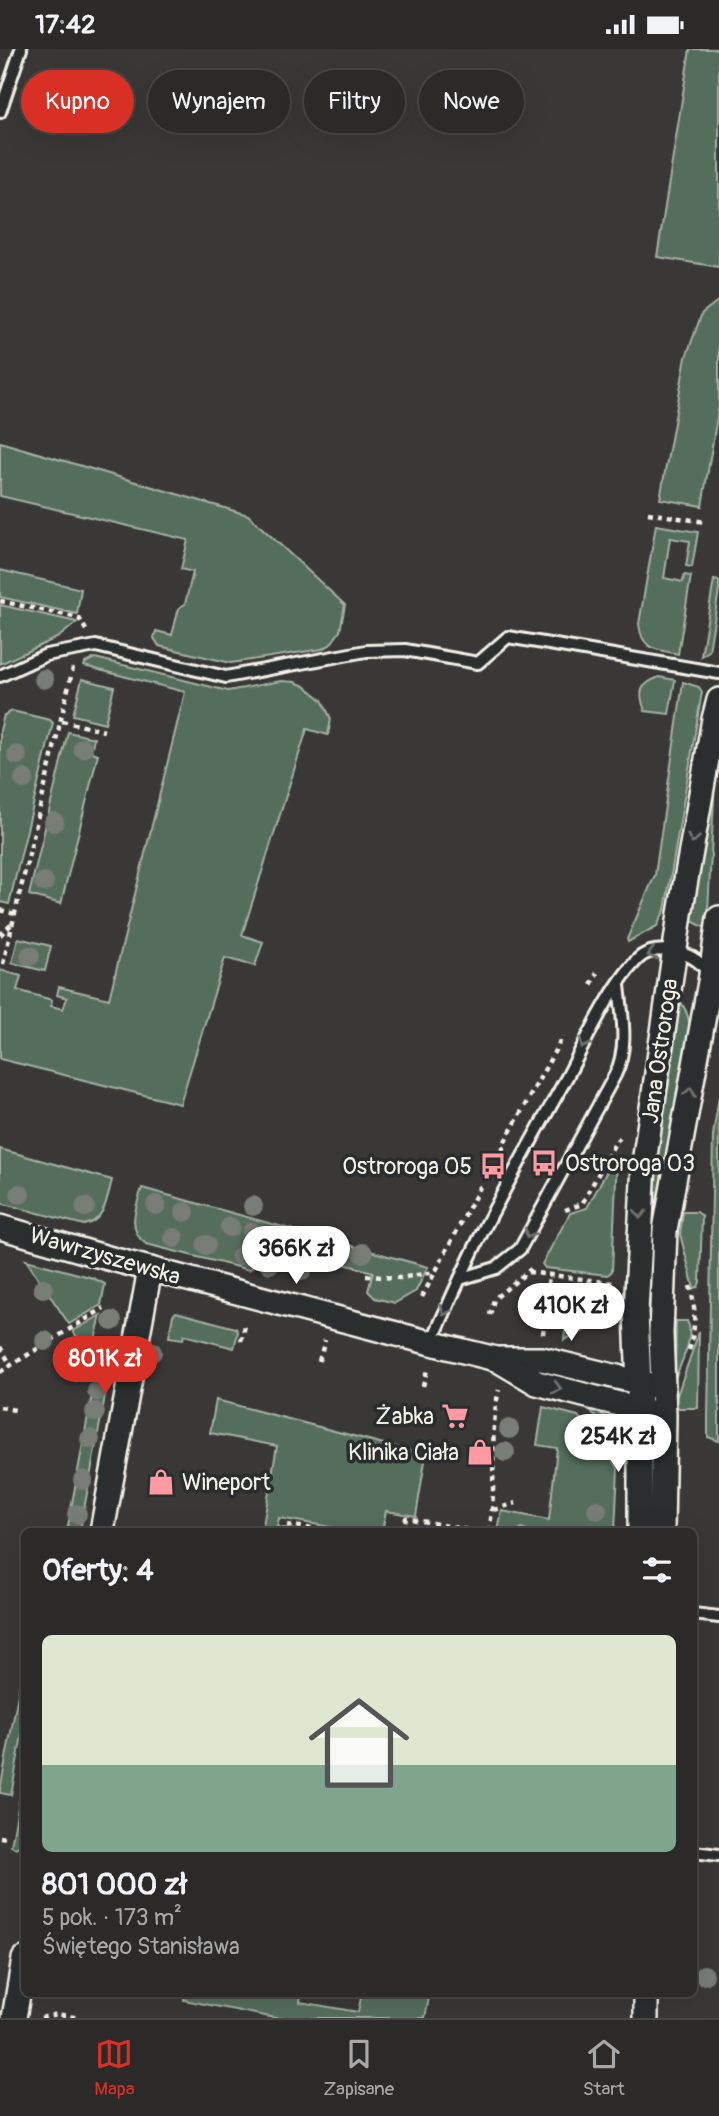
<!DOCTYPE html>
<html lang="pl">
<meta charset="utf-8">
<style>
body{margin:0;font-family:Pangolin,sans-serif;background:#333231;color:#f1f3f6;height:100vh;display:flex;flex-direction:column;font-size:26px;white-space:nowrap}
*{box-sizing:border-box;margin:0}
p{font-size:23px;color:#a6a7a8}
.icon{flex:none;width:38px;height:38px;fill:none;stroke:currentColor;stroke-width:2;stroke-linecap:round;stroke-linejoin:round}
.map{position:relative;flex:1;overflow:hidden}
.details{position:absolute;left:21px;top:1479px;width:676px;height:469px;display:flex;flex-direction:column;background:#2b2a29;border-radius:10px;box-shadow:0 7px 28px #0002,0 0 0 2px #474646}
.details>*{flex:none}
.guide{position:absolute;left:21px;top:21px;width:677px;height:63px;display:flex;gap:14px}
.price{position:absolute;translate:-50% -60px;padding:0 16px;border-radius:24px;background:#fff;color:#222;font-size:23px;line-height:46px;filter:drop-shadow(0 2px 4px #0008)}
.price::after{content:'';position:absolute;left:50%;top:42px;width:21px;height:16px;margin-left:-10px;background:inherit;clip-path:polygon(0 0,100% 0,50% 100%)}
.price.on{background:#d93025;color:#fff}
ul{padding:0;list-style:none}
li{display:grid;align-content:center;gap:14px;height:371px;padding:0 21px}
li span{display:grid;place-items:center;height:217px;border-radius:10px;color:#555}
li>.icon{margin-inline-start:auto}
span .icon{width:126px;height:126px;fill:#fffc;stroke-width:1}
li b{font-size:30px}
h2{display:flex;justify-content:space-between;align-items:center;height:84px;padding:0 21px;font-size:30px}
.pill{padding:0 24px;border-radius:32px;background:#2b2a29;box-shadow:0 7px 28px #0002,0 0 0 2px #474646;font-size:24px;line-height:63px}
.pill.on{background:#d93025;color:#fff}
.status{display:flex;justify-content:space-between;align-items:center;height:49px;padding:0 35px;background:#2b2a29;direction:ltr}
.status svg{height:19px;fill:currentColor}
.tabs{display:flex;justify-content:space-around;align-items:center;height:98px;border-top:2px solid #474646;background:#2b2a29;font-size:19px;color:#a6a7a8}
.tabs a{display:grid;justify-items:center;gap:4px}
.tabs .on{color:#d93025}
.map>svg:first-child{display:block}
.green{fill:#556e5c;stroke:#a4b0a2;stroke-width:2}
.lines{fill:none;stroke-linecap:round;stroke-linejoin:round}
.service-casing{stroke:#f4f1e8;stroke-width:16}
.minor-casing{stroke:#f4f1e8;stroke-width:28}
.path{stroke:#f4f1e8;stroke-width:4.5;stroke-dasharray:5 5;stroke-linecap:butt}
.service{stroke:#2a2d2e;stroke-width:10}
.minor{stroke:#2a2d2e;stroke-width:23}
.tree{fill:#787d76}
.oneway{stroke:#71726f}
.labels{text-anchor:middle;dominant-baseline:central;stroke-width:7;stroke-linejoin:round;paint-order:stroke}
.street-label{font-size:23px;fill:#f4f1e8;stroke:#2a2d2e}
.poi-label{font-size:23px;fill:#f4f1e8;stroke:#2a2d2e;text-anchor:end}
</style>
<div class="status"><b>17:42</b><svg viewBox="0 0 49 12"><path d="M0 12V9h3v3zM5 12V6h3v6zM10 12V3h3v9zM15 12V0h3v12zM26 1h20v11H26zM47 4h2v5h-2z"/></svg></div>
<div class="map">
<svg width="719" height="1969" viewBox="0 0 719 1969">
<rect width="100%" height="100%" fill="#393837"/>
<filter id="ink" filterUnits="userSpaceOnUse"><feTurbulence type="fractalNoise" baseFrequency=".0143" numOctaves="2"/><feDisplacementMap in="SourceGraphic" scale="14" xChannelSelector="R" yChannelSelector="G"/><feConvolveMatrix kernelMatrix="1 2 1 2 8 2 1 2 1" color-interpolation-filters="sRGB"/></filter>
<g filter="url(#ink)">
<g class="green">
<path d="M690,0H719V218L657,208Z"/>
<path d="M719,251V356L702,457L660,450L686,308L702,264Z"/>
<path d="M0,393L248,466L345,556L340,582L330,596L322,600L231,614L159,597L154,589L156,582L172,586L179,559L185,555L193,523L181,520L188,491L0,447Z"/>
<path d="M656,476L698,483L692,518L686,517L690,492L670,489L664,529L683,533L684,526L691,527L678,605C656,600 642,602 639,575Z"/>
<path d="M0,521L81,540L77,565L0,548Z"/>
<path d="M714,531L719,532V541L709,602L701,607Z"/>
<path d="M0,556L77,573L59,588L0,615Z"/>
<path d="M95,609L228,642L281,632L295,633L305,637L322,651L331,670L328,686L307,680L242,886L263,893L255,917L225,909L180,1055L0,1010V921L21,927L17,941L52,951L51,957L63,960L67,949L57,946L59,938L109,950L185,643L84,617L85,614Z"/>
<path d="M659,628L675,631L669,665L645,662C638,643 639,636 659,628Z"/>
<path d="M82,630L114,638L105,674L73,666Z"/>
<path d="M683,633L699,638L702,643L665,861L657,877L628,893L627,890L655,826Z"/>
<path d="M12,662L50,671L53,674L9,855L0,853V681L4,666Z"/>
<path d="M68,683L94,689L91,703L98,705L61,855L29,846Z"/>
<path d="M713,731H715L707,880L690,871Z"/>
<path d="M18,889L51,897L45,922L12,914Z"/>
<path d="M678,950C701,974 685,1014 680,1043L677,1042L676,1044L679,1045L655,1178L652,1180V1237H650L654,1117L665,1041L668,1039L669,1032L667,1029Z"/>
<path d="M719,1047V1392L708,1388V1368L713,1086Z"/>
<path d="M0,1100L112,1131C107,1149 105,1172 84,1176L0,1154Z"/>
<path d="M614,1109H617L612,1222L608,1226L545,1219L542,1215L570,1164L587,1159Z"/>
<path d="M142,1139L428,1218L416,1242L395,1254L375,1249L368,1242L373,1223L271,1195L258,1202L254,1217L249,1221L146,1195C126,1181 136,1158 142,1139Z"/>
<path d="M683,1163H697L702,1167L700,1233L698,1238L694,1239L680,1185Z"/>
<path d="M26,1211L93,1229L105,1235L101,1256L69,1275Z"/>
<path d="M571,1236L606,1240L611,1245L607,1257L571,1255L569,1248H574L575,1245L570,1243Z"/>
<path d="M176,1263L236,1279L238,1283L234,1299L184,1286L183,1290L169,1288L173,1266Z"/>
<path d="M101,1266L93,1299L87,1304L73,1282Z"/>
<path d="M572,1267H601L588,1280L564,1291L566,1271Z"/>
<path d="M676,1272H687C696,1287 680,1315 675,1330Z"/>
<path d="M699,1283L698,1359H679L674,1355Z"/>
<path d="M94,1334L107,1336L80,1482H67Z"/>
<path d="M216,1351L426,1406L416,1467L386,1462L382,1482H353L279,1469L277,1478L300,1482H262L277,1397L210,1384Z"/>
<path d="M543,1358L578,1367L618,1419L615,1482H530L521,1480L520,1482H498L502,1462L549,1471L557,1399L537,1396Z"/>
<path d="M591,1359C611,1369 626,1384 628,1407L590,1361Z"/>
<path d="M24,1614V1675L11,1746L0,1744V1741Z"/>
<path d="M24,1726V1795L15,1799L11,1797Z"/>
<path d="M185,1944H294L301,1945L300,1953L358,1963L362,1944H430L425,1969H275L184,1951Z"/>
</g>
<g class="lines">
<g class="service-casing">
<g id="service">
<path d="M0,63L21,0"/>
<path d="M0,627L46,606L96,597L226,628L366,602L405,601L478,614L508,588L719,624"/>
<path d="M460,1230L496,1219L520,1200L615,1026C629,998 622,967 619,936"/>
<path d="M431,1294C449,1255 465,1216 485,1178C511,1127 539,1078 567,1028C585,994 612,935 639,909C657,893 700,903 708,926"/>
<path d="M693,1565L719,1568"/>
<path d="M693,1803L719,1806"/>
</g>
</g>
<g class="minor-casing">
<g id="minor">
<path d="M0,1178L108,1209L431,1294L496,1310H542L663,1339"/>
<path d="M498,1311L537,1334L654,1364"/>
<path d="M102,1482L150,1220"/>
<path d="M640,1482V1361L636,1263L644,1114L680,865L714,670L719,651"/>
<path d="M662,1482L664,1367L661,1284L665,1181L710,933L719,869"/>
<path d="M14,1969L24,1910"/>
<path d="M646,1969V1944"/>
</g>
</g>
<g class="path">
<path d="M648,464L705,473"/>
<path d="M0,552L79,569L86,581"/>
<path d="M62,672L104,682"/>
<path d="M0,861L15,865"/>
<path d="M0,886L12,875"/>
<path d="M3,915L73,619"/>
<path d="M591,936L597,924"/>
<path d="M503,1102V1096L563,987"/>
<path d="M565,1161L582,1155L616,1092L621,1088"/>
<path d="M528,1223L613,1234"/>
<path d="M366,1227L400,1229L435,1223"/>
<path d="M422,1248L480,1138L485,1136"/>
<path d="M566,1261L611,1262"/>
<path d="M490,1266L494,1250L531,1220"/>
<path d="M543,1285L549,1226"/>
<path d="M241,1292L246,1273"/>
<path d="M0,1298L11,1316"/>
<path d="M689,1301C696,1280 696,1258 690,1237"/>
<path d="M319,1312L325,1291"/>
<path d="M0,1323L104,1259"/>
<path d="M423,1337L427,1321"/>
<path d="M0,1358L15,1361"/>
<path d="M494,1461L516,1454"/>
<path d="M287,1476L327,1482"/>
<path d="M403,1482L406,1469L474,1482"/>
<path d="M489,1482C498,1436 488,1386 499,1341"/>
<path d="M0,1788L7,1789"/>
<path d="M41,1969L57,1965L79,1969"/>
</g>
<use href="#service" class="service"/>
<use href="#minor" class="minor"/>
</g>
<g class="tree">
<circle cx="44" cy="630" r="10"/>
<circle cx="83" cy="699" r="10"/>
<circle cx="17" cy="706" r="10"/>
<circle cx="24" cy="730" r="10"/>
<circle cx="54" cy="773" r="10"/>
<circle cx="44" cy="833" r="10"/>
<circle cx="30" cy="907" r="10"/>
<circle cx="20" cy="1145" r="10"/>
<circle cx="156" cy="1156" r="10"/>
<circle cx="253" cy="1157" r="10"/>
<circle cx="85" cy="1158" r="10"/>
<circle cx="185" cy="1163" r="10"/>
<circle cx="230" cy="1178" r="10"/>
<circle cx="252" cy="1183" r="10"/>
<circle cx="174" cy="1189" r="10"/>
<circle cx="284" cy="1191" r="10"/>
<circle cx="206" cy="1196" r="10"/>
<circle cx="363" cy="1204" r="10"/>
<circle cx="241" cy="1207" r="10"/>
<circle cx="270" cy="1215" r="10"/>
<circle cx="302" cy="1222" r="10"/>
<circle cx="43" cy="1239" r="10"/>
<circle cx="112" cy="1272" r="10"/>
<circle cx="45" cy="1292" r="10"/>
<circle cx="152" cy="1303" r="10"/>
<circle cx="105" cy="1305" r="10"/>
<circle cx="97" cy="1342" r="10"/>
<circle cx="95" cy="1363" r="10"/>
<circle cx="509" cy="1380" r="10"/>
<circle cx="90" cy="1390" r="10"/>
<circle cx="505" cy="1403" r="10"/>
<circle cx="83" cy="1431" r="10"/>
<circle cx="597" cy="1461" r="10"/>
<circle cx="77" cy="1465" r="10"/>
<circle cx="704" cy="1926" r="10"/>
</g>
<defs><path id="oneway-chevron" d="M-2-3.5L2.5 0L-2 3.5" fill="none" stroke-width="1.6" stroke-linecap="round" stroke-linejoin="round" transform="scale(1.75)"/></defs>
<g class="oneway">
<use href="#oneway-chevron" transform="translate(693 790) rotate(100)"/>
<use href="#oneway-chevron" transform="translate(652 905) rotate(164)"/>
<use href="#oneway-chevron" transform="translate(584 995) rotate(119)"/>
<use href="#oneway-chevron" transform="translate(690 1043) rotate(-80)"/>
<use href="#oneway-chevron" transform="translate(640 1165) rotate(92)"/>
<use href="#oneway-chevron" transform="translate(529 1185) rotate(119)"/>
<use href="#oneway-chevron" transform="translate(445 1262) rotate(115)"/>
<use href="#oneway-chevron" transform="translate(557 1339) rotate(15)"/>
</g>
</g>
<defs>
<g id="bus-bare" transform="scale(2.1)"><path d="M-5-6H5V4H4V6H2V4H-2V6H-4V4H-5ZM-3.5-4V0h7V-4ZM-3.5 1.2v1.5H-2V1.2ZM2 1.2v1.5H3.5V1.2Z" fill="#ff9aa2" stroke="#2a2d2e" stroke-width="2.5" paint-order="stroke"/></g>
<g id="supermarket-bare" transform="scale(2.1)"><path d="M-6-5.5h2.5l.6 2H6L4.5 2H-2.5L-4.4-4H-6ZM-1.5 3.2a1.3 1.3 0 1 0 .1 0ZM3 3.2a1.3 1.3 0 1 0 .1 0Z" fill="#ff9aa2" stroke="#2a2d2e" stroke-width="2.5" paint-order="stroke"/></g>
<g id="shop-bare" transform="scale(2.1)"><path d="M-5-2.5h2.3a2.7 3.5 0 0 1 5.4 0H5L5.5 6h-11ZM-1.5-2.5h3a1.5 2.3 0 0 0-3 0Z" fill="#ff9aa2" stroke="#2a2d2e" stroke-width="2.5" paint-order="stroke"/></g>
</defs>
<g fill-rule="evenodd">
<use href="#bus-bare" x="544" y="1114"/>
<use href="#bus-bare" x="493" y="1117"/>
<use href="#supermarket-bare" x="455" y="1367"/>
<use href="#shop-bare" x="480" y="1403"/>
<use href="#shop-bare" x="161" y="1433"/>
</g>
<g class="labels">
<g class="street-label">
<text transform="translate(660 1002) rotate(-82)">Jana Ostroroga</text>
<text transform="translate(105 1207) rotate(16)">Wawrzyszewska</text>
</g>
<g class="poi-label">
<text x="565" y="1114" text-anchor="start">Ostroroga 03</text>
<text x="472" y="1117">Ostroroga 05</text>
<text x="434" y="1367">Żabka</text>
<text x="459" y="1403">Klinika Ciała</text>
<text x="182" y="1433" text-anchor="start">Wineport</text>
</g>
</g>
</svg>
<b class="price" style="left:296px;top:1237px">366K zł</b>
<b class="price" style="left:571px;top:1294px">410K zł</b>
<b class="price on" style="left:105px;top:1347px">801K zł</b>
<b class="price" style="left:618px;top:1425px">254K zł</b>
<div class="guide">
<a class="pill on">Kupno</a>
<a class="pill">Wynajem</a>
<a class="pill">Filtry</a>
<a class="pill">Nowe</a>
</div>
<section class="details">
<h2>Oferty: 4<svg class="icon" aria-label="filters" viewBox="0 0 24 24"><path d="M4 7h16M4 17h16"/><circle cx="9" cy="7" r="2"/><circle cx="15" cy="17" r="2"/></svg></h2>
<ul>
<li><span style="background:linear-gradient(#dfe7d0 60%,#7fa58c 0)"><svg class="icon" aria-label="home" viewBox="0 0 24 24"><path d="M3 11l9-7 9 7M6 9v11h12V9"/></svg></span><div><b>801 000 zł</b><p>5 pok. · 173 m²</p><p>Świętego Stanisława</p></div></li>
</ul>
</section>
</div>
<nav class="tabs">
<a class="on"><svg class="icon" aria-label="map" viewBox="0 0 24 24"><path d="M3 6l6-2 6 2 6-2v14l-6 2-6-2-6 2zM9 4v14M15 6v14"/></svg>Mapa</a>
<a><svg class="icon" aria-label="saved" viewBox="0 0 24 24"><path d="M7 4h10v16l-5-4-5 4z"/></svg>Zapisane</a>
<a><svg class="icon" aria-label="home" viewBox="0 0 24 24"><path d="M3 11l9-7 9 7M6 9v11h12V9"/></svg>Start</a>
</nav>
